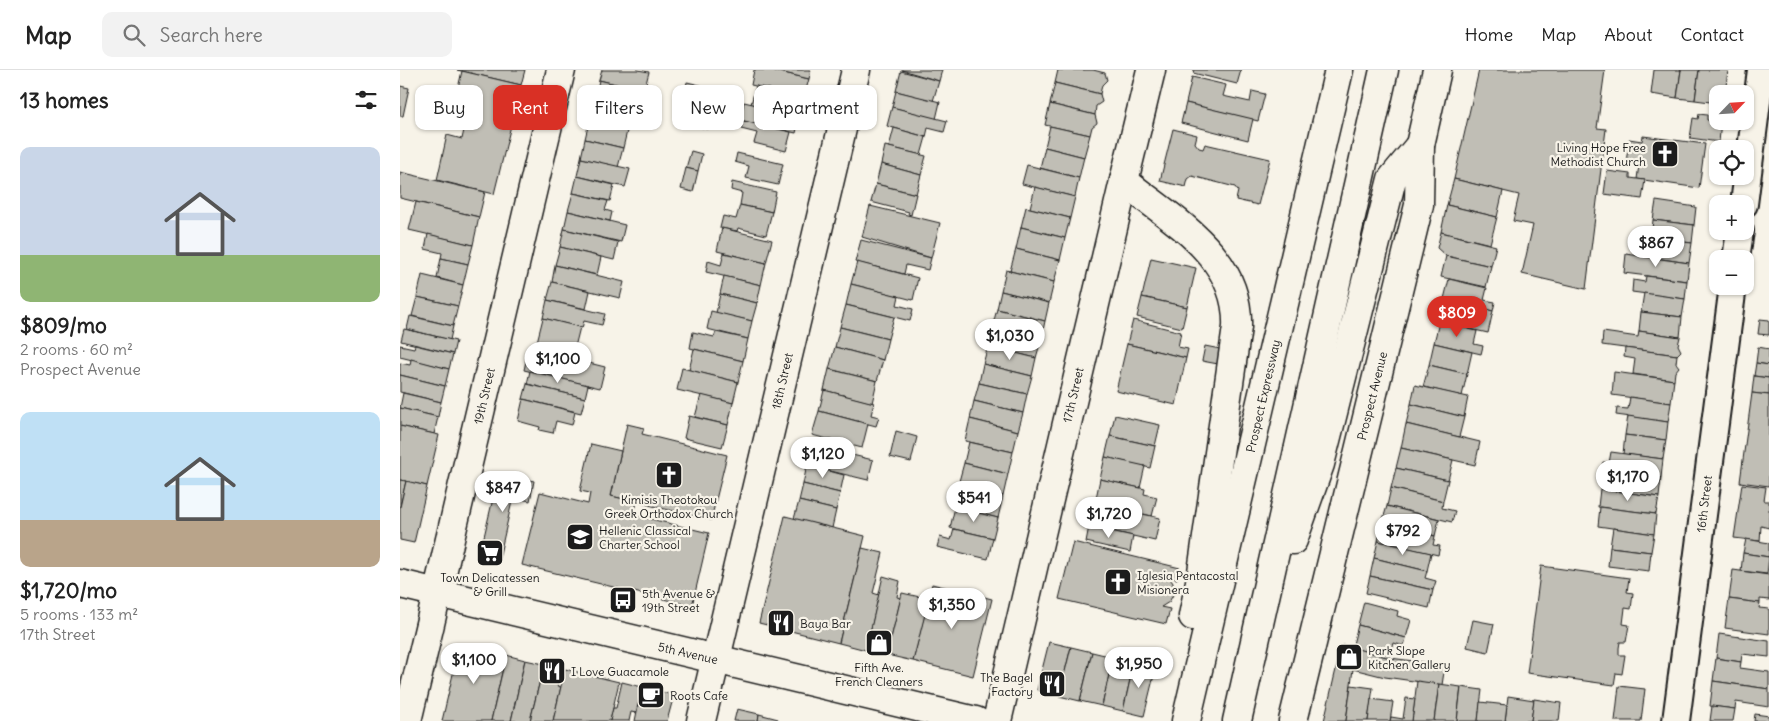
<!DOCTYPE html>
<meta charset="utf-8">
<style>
body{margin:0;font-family:Delius,sans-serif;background:#f2f2f2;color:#222;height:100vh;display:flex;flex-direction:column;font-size:19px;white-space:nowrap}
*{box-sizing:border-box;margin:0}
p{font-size:16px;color:#767676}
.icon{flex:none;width:28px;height:28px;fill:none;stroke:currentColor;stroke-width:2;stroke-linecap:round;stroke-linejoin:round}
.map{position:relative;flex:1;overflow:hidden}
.side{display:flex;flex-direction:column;background:#fff;width:400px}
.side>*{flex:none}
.top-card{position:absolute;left:15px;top:15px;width:475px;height:45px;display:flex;gap:10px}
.needle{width:32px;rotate:65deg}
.tools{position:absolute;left:1309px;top:15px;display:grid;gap:10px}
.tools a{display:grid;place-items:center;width:45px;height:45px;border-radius:10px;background:#fff;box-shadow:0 1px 4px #0004;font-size:25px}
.price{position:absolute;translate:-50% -42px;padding:0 11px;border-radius:18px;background:#fff;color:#222;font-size:16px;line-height:32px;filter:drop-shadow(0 1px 2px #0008)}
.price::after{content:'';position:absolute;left:50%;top:30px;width:15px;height:11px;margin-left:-8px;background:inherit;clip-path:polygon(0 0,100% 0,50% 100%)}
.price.on{background:#d93025;color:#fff}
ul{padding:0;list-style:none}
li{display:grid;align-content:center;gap:10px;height:265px;padding:0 20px}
li span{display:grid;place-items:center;height:155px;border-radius:10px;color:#555}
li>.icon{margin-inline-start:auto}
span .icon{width:90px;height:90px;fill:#fffc;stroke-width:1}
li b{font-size:21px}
h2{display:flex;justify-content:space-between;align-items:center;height:60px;padding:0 20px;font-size:21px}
.pill{padding:0 18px;border-radius:10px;background:#fff;box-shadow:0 1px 4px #0004;font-size:18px;line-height:45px}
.pill.on{background:#d93025;color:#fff}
header{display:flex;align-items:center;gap:30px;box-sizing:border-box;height:70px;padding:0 25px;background:#fff;border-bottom:1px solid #e0e0e0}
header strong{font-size:24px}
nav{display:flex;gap:28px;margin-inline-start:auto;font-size:18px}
.search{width:350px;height:45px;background:#f2f2f2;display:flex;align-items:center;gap:12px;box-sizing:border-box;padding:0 18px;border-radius:10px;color:#767676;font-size:19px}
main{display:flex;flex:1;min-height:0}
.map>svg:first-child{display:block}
.building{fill:#c0beb5;stroke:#1c1c1c}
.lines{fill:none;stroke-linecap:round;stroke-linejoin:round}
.street-casing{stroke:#1c1c1c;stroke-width:30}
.secondary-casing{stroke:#1c1c1c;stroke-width:31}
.primary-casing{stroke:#1c1c1c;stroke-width:31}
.highway-casing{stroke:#1c1c1c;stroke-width:31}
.street{stroke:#f7f3e8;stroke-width:26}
.secondary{stroke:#f7f3e8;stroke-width:28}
.primary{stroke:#f7f3e8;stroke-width:28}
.highway{stroke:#f7f3e8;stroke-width:28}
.labels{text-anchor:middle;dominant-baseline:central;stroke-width:4.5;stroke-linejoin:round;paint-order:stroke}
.poi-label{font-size:12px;fill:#1c1c1c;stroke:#f7f3e8;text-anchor:start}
.street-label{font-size:12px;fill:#1c1c1c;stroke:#f7f3e8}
</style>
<header>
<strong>Map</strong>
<div class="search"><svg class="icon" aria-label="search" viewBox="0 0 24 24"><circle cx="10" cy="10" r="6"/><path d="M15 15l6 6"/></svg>Search here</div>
<nav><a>Home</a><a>Map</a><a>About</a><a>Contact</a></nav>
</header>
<main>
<section class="side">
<h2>13 homes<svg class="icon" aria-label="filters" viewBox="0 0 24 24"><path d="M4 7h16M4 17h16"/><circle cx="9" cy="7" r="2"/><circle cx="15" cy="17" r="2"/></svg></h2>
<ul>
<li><span style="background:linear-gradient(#c9d6e8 70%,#8fb573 0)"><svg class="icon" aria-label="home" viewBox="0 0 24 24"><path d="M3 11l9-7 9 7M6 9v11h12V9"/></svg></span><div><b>$809/mo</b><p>2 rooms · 60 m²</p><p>Prospect Avenue</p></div></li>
<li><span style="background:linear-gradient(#bfe0f5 70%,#b9a48a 0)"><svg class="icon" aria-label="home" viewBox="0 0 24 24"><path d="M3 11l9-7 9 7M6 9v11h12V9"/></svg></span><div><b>$1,720/mo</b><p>5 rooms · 133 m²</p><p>17th Street</p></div></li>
</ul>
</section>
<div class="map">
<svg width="1369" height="651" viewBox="0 0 1369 651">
<rect width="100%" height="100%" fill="#f7f3e8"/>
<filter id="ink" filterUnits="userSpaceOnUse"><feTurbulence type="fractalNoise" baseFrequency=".02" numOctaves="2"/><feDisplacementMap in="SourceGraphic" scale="10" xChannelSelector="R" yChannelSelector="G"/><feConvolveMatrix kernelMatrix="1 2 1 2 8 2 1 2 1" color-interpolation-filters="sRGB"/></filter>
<g filter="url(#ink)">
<g class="building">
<path d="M57,0H125L121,15Z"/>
<path d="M202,0H238L249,2L244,21L199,10Z"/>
<path d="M354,0H372L409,9L404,27L351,15Z"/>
<path d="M372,0H411L409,9Z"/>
<path d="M502,0H542L539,11Z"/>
<path d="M658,0H693L705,3L707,10L702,15L700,24L655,13Z"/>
<path d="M794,0H841L837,14L793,3Z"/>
<path d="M1079,0H1205L1197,58L1206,59L1186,219L1122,204L1133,155L1113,151L1119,125L1054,109Z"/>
<path d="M1254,0H1281L1277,28L1251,24Z"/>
<path d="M1281,0H1299L1295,30L1277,28Z"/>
<path d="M1299,0H1328L1325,24H1318V33L1295,30Z"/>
<path d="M62,1L121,15L94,124L37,110L47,65L62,69L66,51L51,48Z"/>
<path d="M501,1L539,11L533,31L496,21Z"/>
<path d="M792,7L826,15L823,26L850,32L852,21L865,24L858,51L786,33Z"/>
<path d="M199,10L241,20L238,31L224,27L221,40L194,34Z"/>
<path d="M287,12L304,16L299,35L283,31Z"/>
<path d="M655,13L700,24L702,32L696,36L695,45L650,34Z"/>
<path d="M0,16L9,18L3,46H0Z"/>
<path d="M356,16L404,27L400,45L351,34Z"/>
<path d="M496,21L540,32L536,49L492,37Z"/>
<path d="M303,30L313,32L307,59L296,56Z"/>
<path d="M344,32L400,45L396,63L340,50Z"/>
<path d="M786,33L853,49L848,70L781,53Z"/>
<path d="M194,34L238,44L236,53L220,50L218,59L189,52Z"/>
<path d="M650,34L695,45L697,53L692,57L690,65L645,55Z"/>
<path d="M492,37L547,51L544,62L528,58L526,67L487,56Z"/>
<path d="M1299,44L1307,45V50L1321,52L1319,72L1290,68L1293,48L1298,49Z"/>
<path d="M343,51L391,62L386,81L354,73L357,63L341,59Z"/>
<path d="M189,52L227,61L223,78L185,69Z"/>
<path d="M650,56L690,65L684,87L645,77Z"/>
<path d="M494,58L526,67L521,85L489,77Z"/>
<path d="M773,59L797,65L795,73L799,78L803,79L805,74L870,89L858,135L836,130L838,121L835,117L792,106L788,109L786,117L760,111Z"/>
<path d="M1243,66L1305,74L1299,118L1237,109L1239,95L1226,93L1229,69L1242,71Z"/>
<path d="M185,69L223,78L218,97L181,88Z"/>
<path d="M485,76L526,86L521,105L481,94Z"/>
<path d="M645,77L684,87L679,108L640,98Z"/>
<path d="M291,81L302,84L298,101L286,98Z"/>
<path d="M337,83L383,94L378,115L346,108L349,96L335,92Z"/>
<path d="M181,88L230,99L225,117L177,106Z"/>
<path d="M481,94L521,105L516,124L476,114Z"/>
<path d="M627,95L679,108L675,127L622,114Z"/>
<path d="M286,98L298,101L293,122L281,119Z"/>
<path d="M1207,101L1230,104V108L1245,110L1242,129L1204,124Z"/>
<path d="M0,102L85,122L79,147L0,128Z"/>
<path d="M177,106L214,115L210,131L173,123Z"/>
<path d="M1054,109L1103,121L1097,147L1047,135Z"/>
<path d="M332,112L376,122L372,142L340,135L342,123L331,120Z"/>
<path d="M476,114L516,124L511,145L508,144L509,142L471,132Z"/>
<path d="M635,117L675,127L670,148L630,138Z"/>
<path d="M173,123L208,131L205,140L212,142L210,151L168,141Z"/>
<path d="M1256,131L1296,137L1294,155L1253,150Z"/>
<path d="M16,132L79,147L73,175L9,160Z"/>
<path d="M340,135L372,142L366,165L338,158L337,161L320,158L323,146L336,149Z"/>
<path d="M1047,135L1097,147L1090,174L1041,162Z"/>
<path d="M470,136L540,153L531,188L462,167Z"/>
<path d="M626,137L670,148L665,168L621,157Z"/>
<path d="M168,141L225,155L221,172L164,159Z"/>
<path d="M1253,150L1294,155L1292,173L1251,168Z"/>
<path d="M621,157L665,168L660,190L616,179Z"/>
<path d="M322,158L372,170L366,193L317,181Z"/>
<path d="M164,159L218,172L214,190L160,177Z"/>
<path d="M1041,162L1096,176L1091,196L1046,186L1037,178Z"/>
<path d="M28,164L73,175L68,194L41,188L42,183L25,179Z"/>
<path d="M1251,168L1292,173L1289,193L1249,187Z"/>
<path d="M461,170L531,188L528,200L506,195L504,204L455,192Z"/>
<path d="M160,177L201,187L197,205L155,195Z"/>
<path d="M616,179L660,190L654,212L610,201Z"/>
<path d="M324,183L366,193L361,215L306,202L308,191L321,195Z"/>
<path d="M1226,184L1289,193L1287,211L1224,203Z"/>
<path d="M1046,186L1091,196L1086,217L1041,207Z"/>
<path d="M41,188L68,194L63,215L37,208Z"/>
<path d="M751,188L796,198L787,237L742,227Z"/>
<path d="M457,192L518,208L513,230L451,214Z"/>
<path d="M155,195L224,212L220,228L152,212Z"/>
<path d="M606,200L654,212L649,233L601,221Z"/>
<path d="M22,205L63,215L58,236L17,227Z"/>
<path d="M324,206L361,215L357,233L320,224Z"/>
<path d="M1246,206L1287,211L1285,229L1232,222L1233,210L1245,212Z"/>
<path d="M1049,209L1087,218L1084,230L1095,232L1093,241L1044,229Z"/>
<path d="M152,212L190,221L186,239L147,230Z"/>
<path d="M451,214L499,226L497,235L513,239L510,251L446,235Z"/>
<path d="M601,221L649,233L645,251L597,239Z"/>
<path d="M1244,223L1285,229L1282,247L1241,242Z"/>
<path d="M320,224L357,233L352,251L316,243Z"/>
<path d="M17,227L58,236L53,256L12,246Z"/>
<path d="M742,227L787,237L782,258L737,247Z"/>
<path d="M1044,229L1093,241L1088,263L1039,252Z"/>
<path d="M147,230L205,244L202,255L184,251L182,258L143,248Z"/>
<path d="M446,235L494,247L488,269L440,257Z"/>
<path d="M597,239L645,251L641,270L592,258Z"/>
<path d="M311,241L352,251L348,269L307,259Z"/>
<path d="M1241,242L1282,247L1280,267L1239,261Z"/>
<path d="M10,246L53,256L50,270L7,259Z"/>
<path d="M143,248L180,257L174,281L137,272Z"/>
<path d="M1360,249L1369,250V265L1358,264Z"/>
<path d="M733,250L781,262L778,277L788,279L786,288L727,274Z"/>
<path d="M1039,252L1077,261L1074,274L1083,276L1081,284L1034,273Z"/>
<path d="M440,257L488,269L483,290L435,277Z"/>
<path d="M592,258L641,270L636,288L588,276Z"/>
<path d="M4,259L56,271L53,284L1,271Z"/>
<path d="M1239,261L1280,267L1278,275L1281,281L1277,285L1202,275L1203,262L1238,267Z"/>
<path d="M293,262L314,267L316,262L348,269L343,291L290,278Z"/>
<path d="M1034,273L1072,282L1067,304L1029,295Z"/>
<path d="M727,274L786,288L776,335L716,321Z"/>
<path d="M0,275L14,278L15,275L53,284L49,299L0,287Z"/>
<path d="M588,276L636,288L632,306L583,294Z"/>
<path d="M805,276L820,279L818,294L802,291Z"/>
<path d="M435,277L483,290L477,311L429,299Z"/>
<path d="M1358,277L1369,279V295L1356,293Z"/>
<path d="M129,278L205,297L200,318L124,300Z"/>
<path d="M1225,278L1277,285L1276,293L1279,297L1275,302L1274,310L1233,304L1235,289L1224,287Z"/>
<path d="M294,279L343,291L338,312L289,300Z"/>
<path d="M11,289L49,299L45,316L0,305V293L10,295Z"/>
<path d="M1356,293L1369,295V308L1354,306Z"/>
<path d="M583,294L632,306L627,324L579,313Z"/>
<path d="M1029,295L1067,304L1062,326L1023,317Z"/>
<path d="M282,298L338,312L333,333L277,320Z"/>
<path d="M429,299L477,311L472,333L424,320Z"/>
<path d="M130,301L188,315L185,328L127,314Z"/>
<path d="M1214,302L1274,310L1271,333L1212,325Z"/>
<path d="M0,305L45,316L41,332L0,322Z"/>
<path d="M1354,306L1369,308V325L1352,323Z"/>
<path d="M579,313L627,324L623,343L574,331Z"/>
<path d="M127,314L185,328L181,343L123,329Z"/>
<path d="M1015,315L1068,327L1064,347L1011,334Z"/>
<path d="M424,320L474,333L471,345L479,347L476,356L419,341Z"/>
<path d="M3,323L41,332L38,347L0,338Z"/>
<path d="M1352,323L1369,325V416L1340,412Z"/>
<path d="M301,325L333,333L328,355L295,347Z"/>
<path d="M1230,327L1271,333L1268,352L1216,345L1217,338L1228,339Z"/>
<path d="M123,329L175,342L172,355L156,351L153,363L139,360L140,357L118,351Z"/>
<path d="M574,331L623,343L618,361L570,349Z"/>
<path d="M1011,334L1064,347L1059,367L1006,354Z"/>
<path d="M0,338L38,347L34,364L0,356Z"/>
<path d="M419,341L468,354L462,378L412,365Z"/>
<path d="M715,345L760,355L755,376L710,366Z"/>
<path d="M289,346L328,355L322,377L284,368Z"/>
<path d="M1228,346L1268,352L1266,370L1225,365Z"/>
<path d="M570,349L618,361L613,382L565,371Z"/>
<path d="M227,354L244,358L242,364L327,385L311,450L211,426Z"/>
<path d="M1006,354L1080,372L1075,395L1001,378Z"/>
<path d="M0,356L39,365L27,416L0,410Z"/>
<path d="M496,361L517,367L511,392L490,387Z"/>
<path d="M1225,365L1266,370L1263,389L1223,384Z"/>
<path d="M710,366L755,376L750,398L705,387Z"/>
<path d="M569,372L613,382L608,404L564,393Z"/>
<path d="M402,373L473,390L468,410L397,393Z"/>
<path d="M191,374L221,381L211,426L237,432L234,445L309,463L292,536L122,495L140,422L188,434L190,423L180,421Z"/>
<path d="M1001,378L1053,390L1048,410L996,398Z"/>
<path d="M1211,382L1263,389L1261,408L1202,400L1203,392L1209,393Z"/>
<path d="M705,387L745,396L740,418L700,409Z"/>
<path d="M564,393L608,404L603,426L558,415Z"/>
<path d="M407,395L444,405L440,423L403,414Z"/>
<path d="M996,398L1048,410L1043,431L991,418Z"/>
<path d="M1221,402L1261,408L1259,427L1205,420L1206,411L1212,412L1213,408L1219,409Z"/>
<path d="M99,403L134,411L130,431L113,427L98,493L79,488Z"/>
<path d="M700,409L745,419L744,424L757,427L752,446L695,433Z"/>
<path d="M0,410L6,411L0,437Z"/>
<path d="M6,411L27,416L14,473L0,470V437Z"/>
<path d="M403,414L440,423L436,440L399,431Z"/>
<path d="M1342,414L1366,417L1364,431H1369V458L1361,456L1360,471L1334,468Z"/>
<path d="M558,415L603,426L598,448L553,437Z"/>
<path d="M991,418L1043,431L1042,438L1055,441L1052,452L987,436Z"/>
<path d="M1200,419L1259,427L1256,444L1198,437Z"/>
<path d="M399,431L436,440L432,458L394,449Z"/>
<path d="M695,433L760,448L755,471L689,456Z"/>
<path d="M987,436L1039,449L1035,466L982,453Z"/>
<path d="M555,437L598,448L593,468L550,458Z"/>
<path d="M1200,437L1256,444L1254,464L1198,456Z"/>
<path d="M385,446L465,466L439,573L359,553Z"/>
<path d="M982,453L1035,466L1033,475L1040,476L1038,485L978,471Z"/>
<path d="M689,456L733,466L730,482L686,472Z"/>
<path d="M1213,458L1254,464L1251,482L1210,477Z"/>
<path d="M554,459L593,468L588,489L537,477L540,467L551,470Z"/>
<path d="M1346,469L1369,473V487L1343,483Z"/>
<path d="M978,471L1031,483L1027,501L974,488Z"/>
<path d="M673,472L780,498L777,509L769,507L773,513V525L769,532L761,537L770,539L766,554L659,529Z"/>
<path d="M1210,477L1251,482L1249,501L1208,496Z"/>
<path d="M462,478L483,483L473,523L479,525L466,580L439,573Z"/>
<path d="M1343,483L1369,487L1367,504L1341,501Z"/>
<path d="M974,488L1027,501L1025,508L1036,511L1033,520L970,506Z"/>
<path d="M1141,496L1229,508L1227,522L1233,523L1231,539L1225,538L1223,554L1229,555L1226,572H1220L1219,578V585H1225L1222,604L1216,603L1214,615L1127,603Z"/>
<path d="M1333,500L1369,505V530L1360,529V533L1329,529Z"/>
<path d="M483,506L500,511L497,527L501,528L487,585L466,580Z"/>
<path d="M970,506L1033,520L1029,538L966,523Z"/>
<path d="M532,514L592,529L573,606L513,591Z"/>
<path d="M502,523L529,529L513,591L487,585Z"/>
<path d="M1329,529L1360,533L1359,538L1369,539V564L1325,558Z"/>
<path d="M964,532L998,541L997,546L1011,550L1006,568L958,555Z"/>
<path d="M1073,550L1094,554L1088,582L1067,577Z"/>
<path d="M958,555L1006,568L1004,576L994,573L990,588L952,578Z"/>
<path d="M1319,564L1369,571V587L1342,584L1341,592L1316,588Z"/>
<path d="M649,572L671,577L659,626L637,620Z"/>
<path d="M60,574L106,585L91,651H42Z"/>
<path d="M943,575L990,588L1045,595L1042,615L985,607L937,595Z"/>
<path d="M671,577L692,582L680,631L659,626Z"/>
<path d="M692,582L713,587L702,636L680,631Z"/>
<path d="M106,585L125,590L111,651H91Z"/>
<path d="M713,587L734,592L723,641L702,636Z"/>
<path d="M1316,588L1341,592L1340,598L1369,602V619L1313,611Z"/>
<path d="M125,590L144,594L130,651H111Z"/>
<path d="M734,592L756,597L744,646L723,641Z"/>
<path d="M144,594L162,598L157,616L161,617L153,651H130Z"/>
<path d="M937,595L953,599L946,651H924Z"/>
<path d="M165,599L219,612L210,651H153Z"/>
<path d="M1017,611L1039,614L1034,651H1012Z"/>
<path d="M1313,611L1369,619V637L1336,632L1335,639L1310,636Z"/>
<path d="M222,612L242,617L236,643L231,642L229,651H210L213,638H216Z"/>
<path d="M1039,614L1061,617L1057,651H1034Z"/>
<path d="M951,615L973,618L968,651H946Z"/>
<path d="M1219,616L1245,619L1241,651H1215Z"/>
<path d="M242,617L274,625L267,651H235Z"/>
<path d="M1061,617L1082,620L1078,651H1057Z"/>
<path d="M1108,626L1134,630L1131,651H1105Z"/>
<path d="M1006,628L1015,629L1012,651H990L991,647L1003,649Z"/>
<path d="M971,629L993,632L990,651H968Z"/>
<path d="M1134,629L1161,633L1159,651H1131Z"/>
<path d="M1080,632L1107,635L1105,651H1078Z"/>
<path d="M1312,636L1335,639L1333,651H1310Z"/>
<path d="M337,639L359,644L358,651H334Z"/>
<path d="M359,644L378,649V651H358Z"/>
<path d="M1355,644L1369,646V651H1354Z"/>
</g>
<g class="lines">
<g class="street-casing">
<g id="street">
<path d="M1344,134L1361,0"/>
<path d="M1336,189L1340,161"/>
<path d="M1276,651L1333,216"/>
</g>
</g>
<g class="secondary-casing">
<g id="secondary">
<path d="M0,514L576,651"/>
<path d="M7,651L161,0"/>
<path d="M301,651L456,0"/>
<path d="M597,651L724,111"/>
<path d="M893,651L1019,135L1020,75L1037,0"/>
</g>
</g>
<g class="primary-casing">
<path id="primary" d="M724,111L751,0"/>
</g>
<g class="highway-casing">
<g id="highway">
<path d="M724,111C773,151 840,186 837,257L802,502L793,546"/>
<path d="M893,470L920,394L992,109L1020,75"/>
<path d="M786,651L939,0"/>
<path d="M837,651L984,0"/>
</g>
</g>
<use href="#street" class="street"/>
<use href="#secondary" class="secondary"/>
<use href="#primary" class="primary"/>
<use href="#highway" class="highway"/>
</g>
</g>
<defs>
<g id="church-square" transform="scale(1.4375)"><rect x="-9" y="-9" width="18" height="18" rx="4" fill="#1c1c1c" stroke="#f7f3e8"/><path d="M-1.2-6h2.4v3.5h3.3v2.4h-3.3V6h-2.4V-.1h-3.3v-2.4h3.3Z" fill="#fff"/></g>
<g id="school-square" transform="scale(1.4375)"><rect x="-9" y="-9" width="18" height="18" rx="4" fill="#1c1c1c" stroke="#f7f3e8"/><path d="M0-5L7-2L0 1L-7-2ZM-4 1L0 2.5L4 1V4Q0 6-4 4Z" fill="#fff"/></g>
<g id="supermarket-square" transform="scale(1.4375)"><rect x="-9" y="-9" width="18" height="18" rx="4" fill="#1c1c1c" stroke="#f7f3e8"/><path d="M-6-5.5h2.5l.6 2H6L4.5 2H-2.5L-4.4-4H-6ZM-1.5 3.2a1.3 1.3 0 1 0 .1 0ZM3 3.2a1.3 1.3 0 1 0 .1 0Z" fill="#fff"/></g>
<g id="bus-square" transform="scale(1.4375)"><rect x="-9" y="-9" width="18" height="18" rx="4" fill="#1c1c1c" stroke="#f7f3e8"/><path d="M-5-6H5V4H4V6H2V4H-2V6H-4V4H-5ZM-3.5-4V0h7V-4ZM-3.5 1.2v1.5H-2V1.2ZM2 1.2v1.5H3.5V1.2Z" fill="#fff"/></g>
<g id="restaurant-square" transform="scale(1.4375)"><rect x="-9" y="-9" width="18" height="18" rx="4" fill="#1c1c1c" stroke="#f7f3e8"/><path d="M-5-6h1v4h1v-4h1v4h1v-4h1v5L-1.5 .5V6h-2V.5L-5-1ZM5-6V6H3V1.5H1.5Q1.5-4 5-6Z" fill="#fff"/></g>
<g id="shop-square" transform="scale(1.4375)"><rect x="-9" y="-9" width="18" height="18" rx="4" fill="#1c1c1c" stroke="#f7f3e8"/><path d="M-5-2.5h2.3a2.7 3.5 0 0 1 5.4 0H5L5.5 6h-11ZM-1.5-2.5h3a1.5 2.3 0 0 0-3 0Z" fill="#fff"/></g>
<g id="cafe-square" transform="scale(1.4375)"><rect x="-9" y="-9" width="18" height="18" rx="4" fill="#1c1c1c" stroke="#f7f3e8"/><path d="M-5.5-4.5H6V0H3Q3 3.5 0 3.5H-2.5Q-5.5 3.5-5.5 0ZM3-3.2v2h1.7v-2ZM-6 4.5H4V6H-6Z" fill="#fff"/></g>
</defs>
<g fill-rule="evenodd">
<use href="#church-square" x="1265" y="84"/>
<use href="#church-square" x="269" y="405"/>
<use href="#school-square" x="180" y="467"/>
<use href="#supermarket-square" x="90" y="483"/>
<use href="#church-square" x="718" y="512"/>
<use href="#bus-square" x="223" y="530"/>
<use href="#restaurant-square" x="381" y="553"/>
<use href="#shop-square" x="479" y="573"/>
<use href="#shop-square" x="949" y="587"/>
<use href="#restaurant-square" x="152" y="601"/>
<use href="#restaurant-square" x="652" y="614"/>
<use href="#cafe-square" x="251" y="625"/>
</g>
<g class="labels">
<g class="poi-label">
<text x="1246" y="77" text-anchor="end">Living Hope Free<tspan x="1246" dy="14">Methodist Church</tspan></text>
<text x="269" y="429" text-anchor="middle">Kimisis Theotokou<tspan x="269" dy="14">Greek Orthodox Church</tspan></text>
<text x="199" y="460">Hellenic Classical<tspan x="199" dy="14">Charter School</tspan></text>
<text x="737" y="505">Iglesia Pentacostal<tspan x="737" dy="14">Misionera</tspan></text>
<text x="90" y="507" text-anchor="middle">Town Delicatessen<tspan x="90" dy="14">&amp; Grill</tspan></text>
<text x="242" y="523">5th Avenue &amp;<tspan x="242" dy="14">19th Street</tspan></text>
<text x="400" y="553">Baya Bar</text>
<text x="968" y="580">Park Slope<tspan x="968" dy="14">Kitchen Gallery</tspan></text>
<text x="479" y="597" text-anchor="middle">Fifth Ave.<tspan x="479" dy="14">French Cleaners</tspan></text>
<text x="171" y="601">I Love Guacamole</text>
<text x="633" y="607" text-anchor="end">The Bagel<tspan x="633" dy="14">Factory</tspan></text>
<text x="270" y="625">Roots Cafe</text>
</g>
<g class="street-label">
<text transform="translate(382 311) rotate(-77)">18th Street</text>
<text transform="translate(673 325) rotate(-77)">17th Street</text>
<text transform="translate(84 326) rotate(-77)">19th Street</text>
<text transform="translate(863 326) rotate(-77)">Prospect Expressway</text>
<text transform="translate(972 326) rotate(-76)">Prospect Avenue</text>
<text transform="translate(1304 434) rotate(-83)">16th Street</text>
<text transform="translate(288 583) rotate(13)">5th Avenue</text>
</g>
</g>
</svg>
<div class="tools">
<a><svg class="needle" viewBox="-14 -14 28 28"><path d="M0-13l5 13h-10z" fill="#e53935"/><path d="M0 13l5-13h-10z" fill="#767676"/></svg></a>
<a><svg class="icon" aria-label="locate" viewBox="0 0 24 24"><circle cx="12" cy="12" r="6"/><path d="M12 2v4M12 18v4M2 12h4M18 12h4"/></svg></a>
<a>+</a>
<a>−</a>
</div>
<b class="price" style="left:1256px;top:198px">$867</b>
<b class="price on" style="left:1057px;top:268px">$809</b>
<b class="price" style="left:610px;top:291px">$1,030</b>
<b class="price" style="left:158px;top:314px">$1,100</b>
<b class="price" style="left:423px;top:409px">$1,120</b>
<b class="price" style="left:1228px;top:432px">$1,170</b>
<b class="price" style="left:103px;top:443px">$847</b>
<b class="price" style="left:574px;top:453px">$541</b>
<b class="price" style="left:709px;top:469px">$1,720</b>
<b class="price" style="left:1003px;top:486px">$792</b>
<b class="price" style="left:552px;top:560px">$1,350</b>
<b class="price" style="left:74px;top:615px">$1,100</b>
<b class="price" style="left:739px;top:619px">$1,950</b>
<div class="top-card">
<a class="pill">Buy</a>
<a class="pill on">Rent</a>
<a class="pill">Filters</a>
<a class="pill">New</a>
<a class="pill">Apartment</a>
</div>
</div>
</main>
